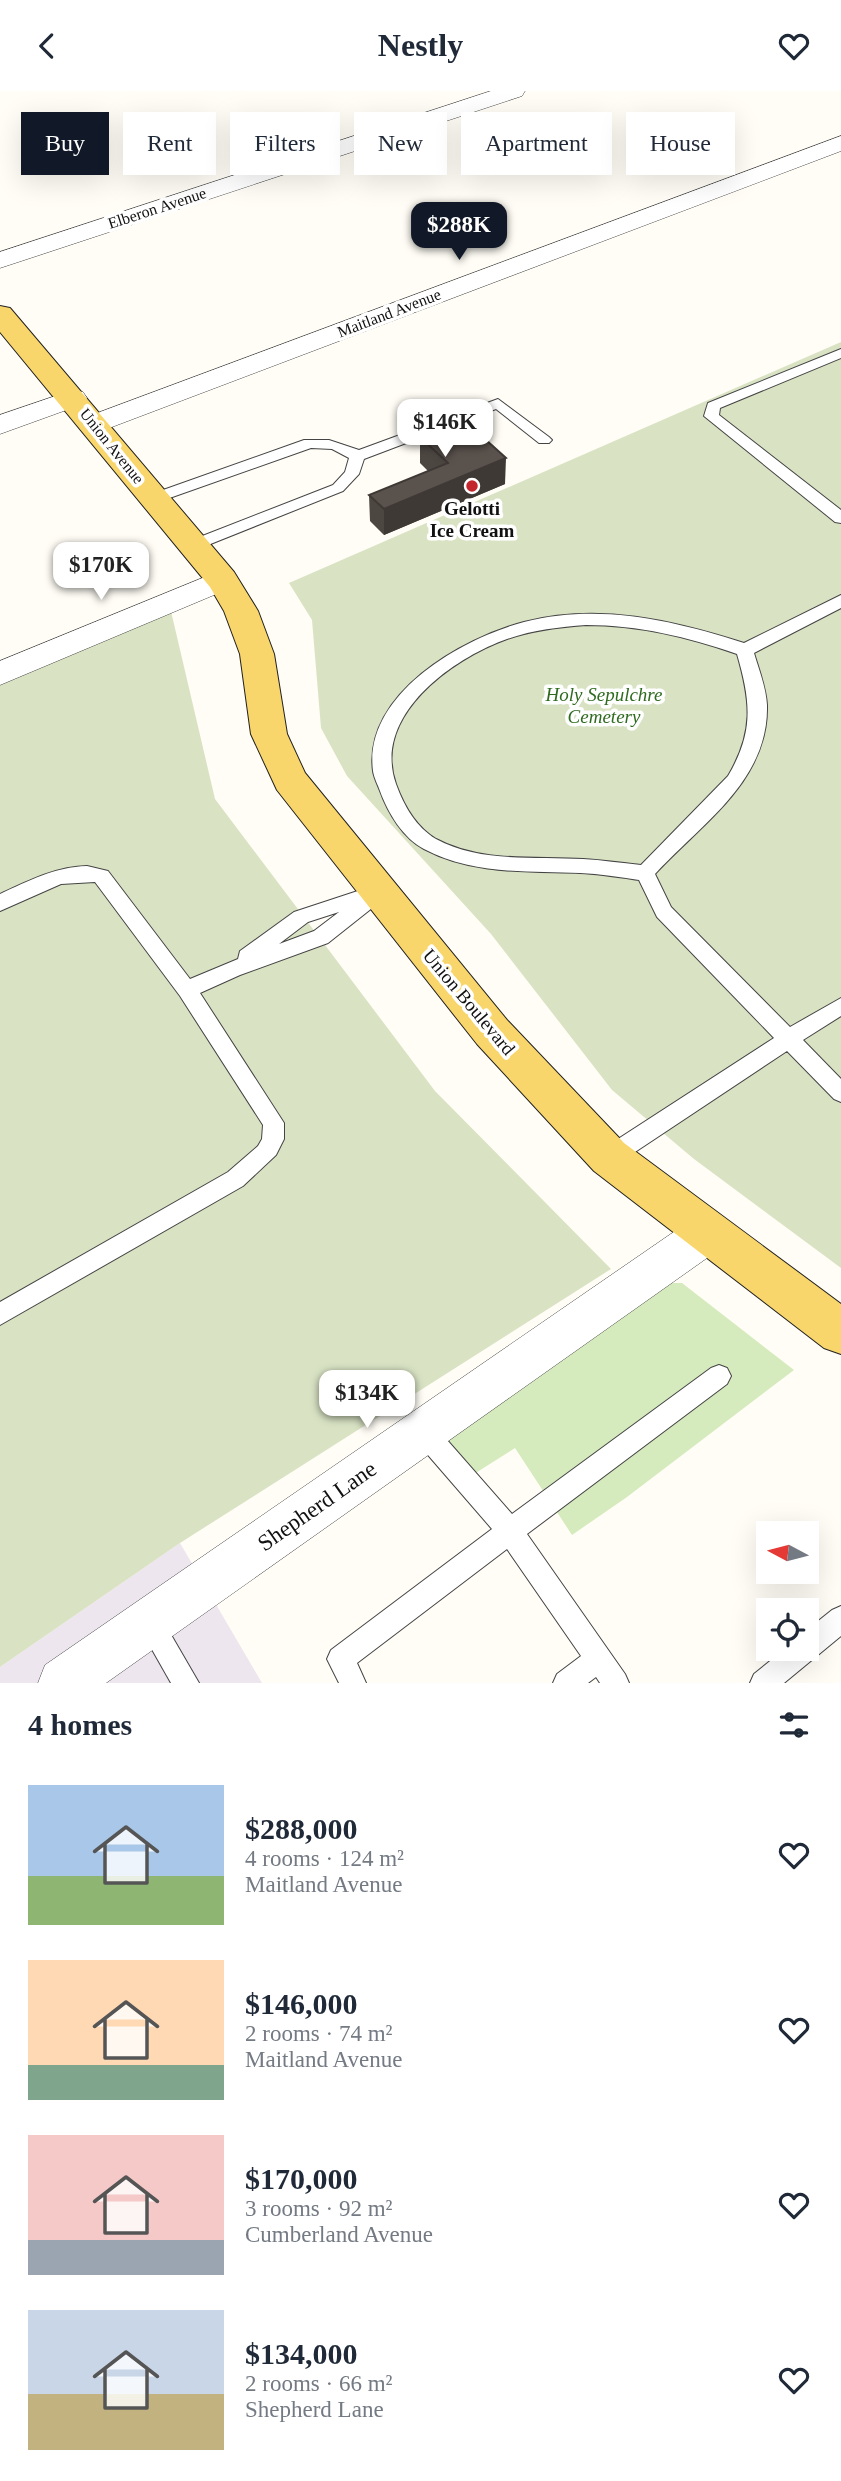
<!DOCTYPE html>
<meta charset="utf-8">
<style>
body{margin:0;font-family:"Times New Roman",serif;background:#f2f2f3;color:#1f2937;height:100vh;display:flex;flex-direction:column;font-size:26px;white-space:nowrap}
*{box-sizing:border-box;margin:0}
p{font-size:23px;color:#747a83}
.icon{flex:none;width:38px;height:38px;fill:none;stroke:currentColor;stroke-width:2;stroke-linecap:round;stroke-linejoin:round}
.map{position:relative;height:1592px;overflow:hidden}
.details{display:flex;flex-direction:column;background:#fff;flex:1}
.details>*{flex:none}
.banner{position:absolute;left:21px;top:21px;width:800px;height:63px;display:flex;gap:14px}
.needle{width:46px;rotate:277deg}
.tools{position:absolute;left:756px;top:1430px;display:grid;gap:14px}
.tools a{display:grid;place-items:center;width:63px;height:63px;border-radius:0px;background:#fff;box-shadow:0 7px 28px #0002;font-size:35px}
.price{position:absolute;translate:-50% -60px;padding:0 16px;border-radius:14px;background:#fff;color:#222;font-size:23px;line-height:46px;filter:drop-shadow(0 2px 4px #0008)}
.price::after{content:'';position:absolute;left:50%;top:42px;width:21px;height:16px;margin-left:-10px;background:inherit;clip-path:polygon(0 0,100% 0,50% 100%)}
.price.selected{background:#111827;color:#fff}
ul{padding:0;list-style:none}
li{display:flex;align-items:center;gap:21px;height:175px;padding:0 28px}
li span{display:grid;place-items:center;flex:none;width:196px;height:140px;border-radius:0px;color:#555}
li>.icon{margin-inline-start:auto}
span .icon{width:84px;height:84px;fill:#fffc;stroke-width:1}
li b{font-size:30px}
h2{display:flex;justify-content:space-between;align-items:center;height:84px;padding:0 28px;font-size:30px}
.pill{padding:0 24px;border-radius:0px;background:#fff;box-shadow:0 7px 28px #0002;font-size:24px;line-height:63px}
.pill.selected{background:#111827;color:#fff}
header{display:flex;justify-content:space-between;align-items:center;height:91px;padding:0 28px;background:#fff;font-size:32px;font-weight:600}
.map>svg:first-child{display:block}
.industrial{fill:#eee6ef}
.green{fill:#d5ebbd}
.cemetery{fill:#d9e3c4}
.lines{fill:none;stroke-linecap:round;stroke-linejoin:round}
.service-casing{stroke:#444;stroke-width:2}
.minor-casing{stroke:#444;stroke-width:1}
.primary-casing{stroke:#222;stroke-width:2}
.service{fill:#fff;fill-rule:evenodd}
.minor{fill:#fff;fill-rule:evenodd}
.primary{fill:#f9d66b;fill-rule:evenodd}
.wall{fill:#4d4742}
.shaded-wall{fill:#3f3936}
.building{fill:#5a524d;stroke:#3f3936;stroke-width:2}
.poi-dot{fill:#c4262e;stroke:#fff;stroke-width:2.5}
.labels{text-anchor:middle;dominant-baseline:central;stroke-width:7;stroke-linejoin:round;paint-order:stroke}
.far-street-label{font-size:16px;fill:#111;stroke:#fff}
.poi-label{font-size:19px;font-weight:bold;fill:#111;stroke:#fff}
.park-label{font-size:19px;font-style:italic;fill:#2f6b1f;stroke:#fff}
.street-label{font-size:19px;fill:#111;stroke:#fff}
.near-street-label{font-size:23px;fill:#111;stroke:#fff}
</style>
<header><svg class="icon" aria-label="back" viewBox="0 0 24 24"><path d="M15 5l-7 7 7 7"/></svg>Nestly<svg class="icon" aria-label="heart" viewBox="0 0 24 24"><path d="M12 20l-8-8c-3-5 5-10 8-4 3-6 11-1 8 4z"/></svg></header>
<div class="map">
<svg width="841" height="1592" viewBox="0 0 841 1592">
<rect width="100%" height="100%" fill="#fffdf5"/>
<path class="industrial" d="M180,1452L262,1592H0V1576Z"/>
<path class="green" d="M665,1192H682L794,1279L627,1406L572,1444L515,1357L455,1395L424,1353Z"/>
<g class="cemetery">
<path d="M841,251V1177L694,1068L612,999L491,843L347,685L321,637L312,529L289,492Z"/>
<path d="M170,516L215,708L435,1000L611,1178L180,1452L0,1576V586Z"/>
</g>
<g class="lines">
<g class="service-casing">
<g id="service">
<path d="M841,258V267L720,317L719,324L841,419V432L835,431L704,325L708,312Z"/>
<path d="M498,308L549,346L552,349L549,352H539L496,318L364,368L359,383L343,400L193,460L185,455L187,451L333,394L345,381L349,367L332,358L311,357L161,410L155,412L147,407L149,404L304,349H329L359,359Z"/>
<path d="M841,504V517L754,562C759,579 766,596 767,614C769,690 701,733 655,783L671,816L790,936L841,907V925L803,949L841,988V1011L834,1008L787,960L617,1073L609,1076L601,1073L598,1066L601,1059L774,947L657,826L639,789C619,786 600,783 580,782C528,780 473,784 424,758C403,747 388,722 380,700C378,694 374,687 373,680C363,603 463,547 524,531C599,512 672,529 744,552ZM586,534C639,534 687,546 737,563C751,611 754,641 728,685L641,774C621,772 602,769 583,768C535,765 480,772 436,748C416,736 404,715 396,693C372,625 451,568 507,548C533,539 559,536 586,534Z"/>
<path d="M87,775L108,780L190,888L238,868L240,860L294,821L379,793L386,796L389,801L386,806L328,852L240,884L200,902L284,1032V1048L276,1064L243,1095L0,1234V1211L228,1081L258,1055L262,1048L263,1034L180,905L95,791L61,793L0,820V803C28,790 55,776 87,775ZM339,821L314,840L279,853L308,831Z"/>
<path d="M719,1274L727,1277L731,1285L727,1293L527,1443L625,1583L629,1592H600L596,1586L588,1592H553L557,1583L581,1565L507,1458L357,1572L366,1592H339L327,1568L331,1559L492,1438L415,1349L412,1341L415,1333L424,1329L433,1333L512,1423L711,1277Z"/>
<path d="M841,1515V1545L784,1592H750L754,1583L785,1558H807V1539L832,1519Z"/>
<path d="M150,1519L159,1523L199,1592H171L137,1532L141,1523Z"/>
</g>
</g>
<g class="minor-casing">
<g id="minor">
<path d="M491,0H525L522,5L0,177V161Z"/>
<path d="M841,45V60L104,339L94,342L84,339L80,333L84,327Z"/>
<path d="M73,299L83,301L87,307L83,313L0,343V324Z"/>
<path d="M222,479L233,482L238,489L233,496L0,594V570Z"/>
<path d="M709,1122L724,1127L730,1141L724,1155L106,1592H38L45,1574L694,1127Z"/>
</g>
</g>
<g class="primary-casing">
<path id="primary" d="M0,215L10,217L234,481L258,520L274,563L287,643L305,682L507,929L624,1052L841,1213V1263L824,1257L594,1080L477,953L277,699L251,643L240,563L224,520L210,496L0,241Z"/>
</g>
<use href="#service" class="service"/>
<use href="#minor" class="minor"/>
<use href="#primary" class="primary"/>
</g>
<path class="wall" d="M424,334L505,393L384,444L370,430L369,404L428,380L420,372V346L424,345Z"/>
<path class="shaded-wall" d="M506,367L505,393L384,444V418Z"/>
<path class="building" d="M455,321L506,367L384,418L369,404L448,372L420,346L432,342L424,334Z"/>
<circle class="poi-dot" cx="472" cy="395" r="7"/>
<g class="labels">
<g class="far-street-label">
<text transform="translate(157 117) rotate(-18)">Elberon Avenue</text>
<text transform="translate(389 222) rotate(-21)">Maitland Avenue</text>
<text transform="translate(112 355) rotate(51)">Union Avenue</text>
</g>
<g class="poi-label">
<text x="472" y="417">Gelotti<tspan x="472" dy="22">Ice Cream</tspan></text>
</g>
<g class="park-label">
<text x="604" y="603">Holy Sepulchre<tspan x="604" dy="22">Cemetery</tspan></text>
</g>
<g class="street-label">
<text transform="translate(469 911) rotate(50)">Union Boulevard</text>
</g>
<g class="near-street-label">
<text transform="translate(317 1415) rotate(-35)">Shepherd Lane</text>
</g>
</g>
</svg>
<div class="tools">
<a><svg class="needle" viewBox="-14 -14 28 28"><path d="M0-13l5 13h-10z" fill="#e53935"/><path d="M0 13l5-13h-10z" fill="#747a83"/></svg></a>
<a><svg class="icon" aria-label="locate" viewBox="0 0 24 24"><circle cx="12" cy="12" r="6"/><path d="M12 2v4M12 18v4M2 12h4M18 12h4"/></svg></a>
</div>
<b class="price selected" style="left:459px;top:171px">$288K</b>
<b class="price" style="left:445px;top:368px">$146K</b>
<b class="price" style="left:101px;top:511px">$170K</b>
<b class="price" style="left:367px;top:1339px">$134K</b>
<div class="banner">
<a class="pill selected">Buy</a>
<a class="pill">Rent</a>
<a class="pill">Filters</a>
<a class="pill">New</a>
<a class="pill">Apartment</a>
<a class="pill">House</a>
</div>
</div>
<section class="details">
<h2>4 homes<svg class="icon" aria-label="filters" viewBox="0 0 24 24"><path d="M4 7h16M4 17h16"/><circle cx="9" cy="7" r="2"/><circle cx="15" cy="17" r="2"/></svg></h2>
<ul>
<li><span style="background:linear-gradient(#a9c7e8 65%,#8fb573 0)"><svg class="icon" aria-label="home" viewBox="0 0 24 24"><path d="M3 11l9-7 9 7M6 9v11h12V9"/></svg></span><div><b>$288,000</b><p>4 rooms · 124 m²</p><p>Maitland Avenue</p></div><svg class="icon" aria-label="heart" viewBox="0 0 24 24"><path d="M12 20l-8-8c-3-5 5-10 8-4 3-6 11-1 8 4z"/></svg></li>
<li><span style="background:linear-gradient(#ffd9b3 75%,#7fa58c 0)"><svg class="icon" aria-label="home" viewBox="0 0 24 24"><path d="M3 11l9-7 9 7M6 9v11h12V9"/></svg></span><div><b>$146,000</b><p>2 rooms · 74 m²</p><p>Maitland Avenue</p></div><svg class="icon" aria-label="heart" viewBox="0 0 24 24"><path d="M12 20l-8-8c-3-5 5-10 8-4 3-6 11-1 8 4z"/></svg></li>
<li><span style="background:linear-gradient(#f6c9c9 75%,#9aa5b1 0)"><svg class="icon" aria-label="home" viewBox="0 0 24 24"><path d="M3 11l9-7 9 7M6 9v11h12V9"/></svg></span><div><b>$170,000</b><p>3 rooms · 92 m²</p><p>Cumberland Avenue</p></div><svg class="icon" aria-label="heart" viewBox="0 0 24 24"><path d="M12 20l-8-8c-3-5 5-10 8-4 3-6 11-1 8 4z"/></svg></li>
<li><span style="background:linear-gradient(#c9d6e8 60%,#c2b280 0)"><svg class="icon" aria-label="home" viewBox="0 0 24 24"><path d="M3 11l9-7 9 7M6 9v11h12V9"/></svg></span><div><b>$134,000</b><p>2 rooms · 66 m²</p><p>Shepherd Lane</p></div><svg class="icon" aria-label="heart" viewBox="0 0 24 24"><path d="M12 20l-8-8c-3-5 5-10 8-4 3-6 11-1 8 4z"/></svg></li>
</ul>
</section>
